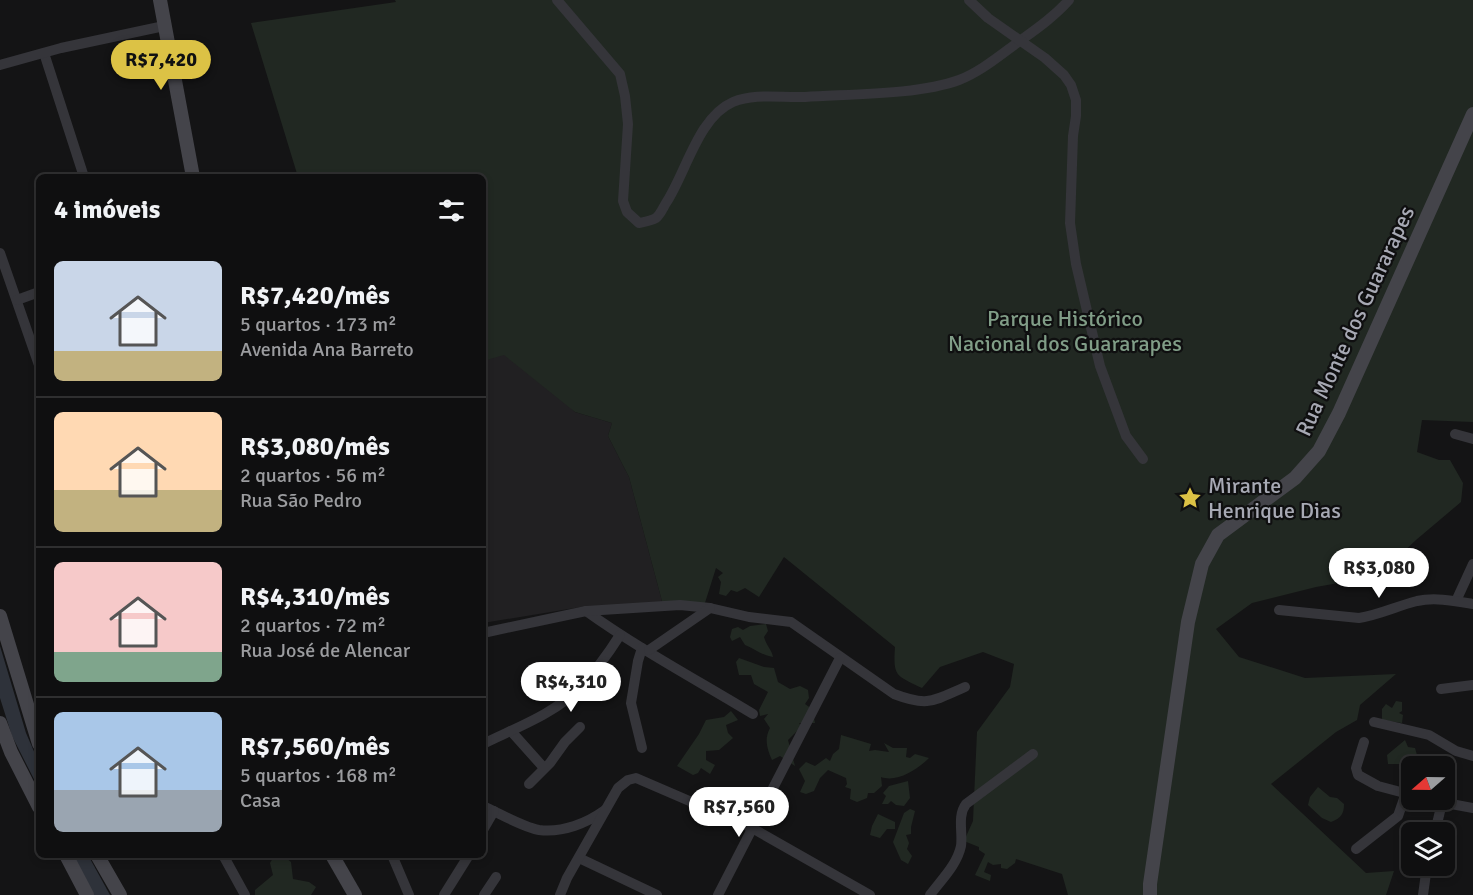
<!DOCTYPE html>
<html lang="pt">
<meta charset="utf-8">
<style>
body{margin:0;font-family:Signika,sans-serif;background:#181819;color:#f1f3f6;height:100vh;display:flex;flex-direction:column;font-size:22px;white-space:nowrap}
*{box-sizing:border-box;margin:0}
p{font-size:20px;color:#9b9c9f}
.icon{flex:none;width:33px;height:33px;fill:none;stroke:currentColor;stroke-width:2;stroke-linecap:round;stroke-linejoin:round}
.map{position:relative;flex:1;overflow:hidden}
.details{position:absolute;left:36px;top:174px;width:450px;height:684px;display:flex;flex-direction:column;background:#0f0f10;border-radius:9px;box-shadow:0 3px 9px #0003,0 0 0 2px #2f2f30}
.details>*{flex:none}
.needle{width:39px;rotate:250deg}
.tools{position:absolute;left:1401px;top:756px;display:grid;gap:12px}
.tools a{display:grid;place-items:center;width:54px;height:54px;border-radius:9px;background:#0f0f10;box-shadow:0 3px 9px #0003,0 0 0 2px #2f2f30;font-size:30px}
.price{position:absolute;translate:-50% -51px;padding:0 14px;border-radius:21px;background:#fff;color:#222;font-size:20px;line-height:39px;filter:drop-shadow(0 2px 3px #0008)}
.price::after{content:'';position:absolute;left:50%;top:36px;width:18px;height:14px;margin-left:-9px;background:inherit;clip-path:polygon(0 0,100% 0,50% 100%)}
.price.selected{background:#dcc245;color:#111}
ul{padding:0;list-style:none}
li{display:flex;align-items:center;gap:18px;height:150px;padding:0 18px}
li+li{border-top:2px solid #2f2f30}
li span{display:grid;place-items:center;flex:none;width:168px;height:120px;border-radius:9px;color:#555}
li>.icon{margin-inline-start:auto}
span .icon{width:72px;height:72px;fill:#fffc;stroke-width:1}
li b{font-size:26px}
h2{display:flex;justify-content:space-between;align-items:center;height:72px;padding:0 18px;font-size:26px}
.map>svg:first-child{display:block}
.built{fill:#212022}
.green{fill:#212822}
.water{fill:#2e323a}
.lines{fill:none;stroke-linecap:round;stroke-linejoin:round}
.street{stroke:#35353a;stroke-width:10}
.secondary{stroke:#44444a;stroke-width:14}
.labels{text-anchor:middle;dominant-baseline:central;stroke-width:4.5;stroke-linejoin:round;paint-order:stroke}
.park-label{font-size:22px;fill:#809d87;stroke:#0f0f10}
.street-label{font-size:22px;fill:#a7a9b4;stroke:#0f0f10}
.poi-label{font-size:22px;fill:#a7a9b4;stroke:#0f0f10;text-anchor:start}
</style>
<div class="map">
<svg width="1473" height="895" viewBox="0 0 1473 895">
<rect width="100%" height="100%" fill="#141415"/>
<path class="built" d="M509,347L575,412L612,423L608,436L629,477L663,605L587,606L483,623V355Z"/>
<g class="green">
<path d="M395,0H1473V422L1422,420L1417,452L1439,460H1450L1463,483L1461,502L1416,540L1378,576L1316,587L1252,603L1216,629L1239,657L1305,678L1396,674L1360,705L1357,720L1336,732L1271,784L1366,873L1394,871L1386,895H1068L1062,874L1016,859L1015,863L1007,869L1001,868V864L993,865L988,862L984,872L991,875L990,881L975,875L985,854L979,850V847L964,841L973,821L977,732L1010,687L1014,664L983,652L940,667L922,688C896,675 893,677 895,647L784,557L759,597L745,588L737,592L731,590L726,596L719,594L721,582L718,577L723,573L716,568L704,606L663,605L629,477L608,436L612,423L575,412L504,355L483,361V177H298L251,23L396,2Z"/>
<path d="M766,624L768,631L764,637C766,645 772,650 773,657C761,655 755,649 745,645L740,637L732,641L730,637L732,629L738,627L743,630L750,626Z"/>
<path d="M739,658L764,667L774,668L778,682L790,689L800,686L808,690L809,698L805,704L812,709L815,723H799L803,728L797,731L788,740L795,766L780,756L772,760C767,749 764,739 770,728L764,719L768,714L760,716L759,710L768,692L754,684L751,675H739L736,662Z"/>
<path d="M1396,701L1402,702V711L1399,713L1403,715L1402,723L1382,720V709L1386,704L1392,708Z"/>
<path d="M731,711L738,720L726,725L728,733L733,738L719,750L706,751V760L715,765L710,774L701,768L698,773L693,775L677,766L699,734L706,720L724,717Z"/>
<path d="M841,735L871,744L869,751L875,750L889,752L884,743L893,748H907L906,757L910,758L915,754L929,758C918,769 897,783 881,777L882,786L874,793H868L867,798L857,802L850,799L851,789L845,787L847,784L846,778L828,770L820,778L814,791L806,794L800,792L805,781L799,769L806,762L815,766L826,758L830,761L833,754L839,749Z"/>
<path d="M1405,740L1408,747L1415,748L1417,755L1404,764H1388L1387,755Z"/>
<path d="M908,781L910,798L904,806L896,805L891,801L888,804H882L886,796L883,793L889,786Z"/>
<path d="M1318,787L1330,797L1337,798L1344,804C1344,814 1341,818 1331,822L1322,818L1308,805L1310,797Z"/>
<path d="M910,809L915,811L911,827V834L906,835L909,843L907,849L912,856L908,864L901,860L893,842L904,813Z"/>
<path d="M878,814L895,822V829H887L880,838L870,835L872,826Z"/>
<path d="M275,855H282L291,862L293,879L309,882L316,887L311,895H255V890L273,875L270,863Z"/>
</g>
<g class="water">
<path d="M0,646L26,733L39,763V789L12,736L0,698Z"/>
<path d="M73,855H88L110,895H94Z"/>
</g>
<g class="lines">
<g class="street">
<path d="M557,0L620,74L625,96L628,124L623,201L627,212L639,223C644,222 651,221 656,218C660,215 663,208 666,203C686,173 698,117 733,102C755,93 781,98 805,97C850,94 918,95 959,80C980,72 999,56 1017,43C1035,30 1054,17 1069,0"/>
<path d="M969,0L988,18L1045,58L1064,75L1071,85L1076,100V116L1073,136L1070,223L1076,264L1100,366L1126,436L1143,459"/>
<path d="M44,53L84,177"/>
<path d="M0,65L61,48L164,26"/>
<path d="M0,253L39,365"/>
<path d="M17,300L39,292"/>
<path d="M1455,434L1473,439"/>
<path d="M1456,601L1473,564"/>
<path d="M1279,610L1359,618C1379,615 1397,606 1417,601C1435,597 1455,601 1473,604"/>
<path d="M586,611C639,649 697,680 753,714"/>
<path d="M483,633L586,611L680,605L710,608L749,617L791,622L894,694C928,707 933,701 965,687"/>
<path d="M642,648L638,661L631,703L642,748"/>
<path d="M649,650L710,608"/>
<path d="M1441,689L1473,685"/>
<path d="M1374,722L1429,735L1456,751L1473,756"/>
<path d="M511,731L544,768"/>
<path d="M1364,742L1356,768L1358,775L1378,786L1412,795"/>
<path d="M483,744C515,728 555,714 580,687C595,672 608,654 620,635"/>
<path d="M529,784L550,763L565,742L580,727"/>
<path d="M1430,800L1473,808"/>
<path d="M483,806C499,813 522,827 539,830C563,833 587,823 605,810"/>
<path d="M483,830L494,811"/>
<path d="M1435,832L1442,803"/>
<path d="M1356,849L1398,816L1406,793"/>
<path d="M223,855L245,895"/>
<path d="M392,855L409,895"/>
<path d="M579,858L657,895"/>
<path d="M444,895L469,855"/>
<path d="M484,895L496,877"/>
<path d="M560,895L567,878L618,788L628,780L636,778L752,828L870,895"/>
<path d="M718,895L840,658"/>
<path d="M930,895C941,880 957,865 961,846C963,832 957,816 966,804L1033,754"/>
<path d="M1423,895L1427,866"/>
</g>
<g class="secondary">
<path d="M160,0L193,177"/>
<path d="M0,616L39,744"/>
<path d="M0,723L11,752L39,807"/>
<path d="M66,855L87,895"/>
<path d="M97,855L120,895"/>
<path d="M332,855L355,895"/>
<path d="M1150,895V884L1188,622L1202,564L1218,535L1295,478L1319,451L1339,413L1473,114"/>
</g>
</g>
<defs>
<g id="sight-bare" transform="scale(1.8)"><path d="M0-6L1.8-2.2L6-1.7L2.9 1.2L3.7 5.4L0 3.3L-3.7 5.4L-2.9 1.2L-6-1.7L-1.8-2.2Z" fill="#dcc245" stroke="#0f0f10" stroke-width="2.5" paint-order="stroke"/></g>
</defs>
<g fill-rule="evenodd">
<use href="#sight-bare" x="1190" y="498"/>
</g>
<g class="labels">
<g class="park-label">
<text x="1065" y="318">Parque Histórico<tspan x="1065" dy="25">Nacional dos Guararapes</tspan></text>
</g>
<g class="street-label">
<text transform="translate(1355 321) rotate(-65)">Rua Monte dos Guararapes</text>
</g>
<g class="poi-label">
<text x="1208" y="485">Mirante<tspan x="1208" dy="25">Henrique Dias</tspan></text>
</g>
</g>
</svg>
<div class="tools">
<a><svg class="needle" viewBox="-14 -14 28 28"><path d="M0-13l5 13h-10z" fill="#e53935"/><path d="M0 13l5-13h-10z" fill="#9b9c9f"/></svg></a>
<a><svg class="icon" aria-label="layers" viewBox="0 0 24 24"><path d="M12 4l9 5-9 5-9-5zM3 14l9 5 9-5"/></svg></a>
</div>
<b class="price selected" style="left:161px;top:91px">R$7,420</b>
<b class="price" style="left:1379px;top:599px">R$3,080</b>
<b class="price" style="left:571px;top:713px">R$4,310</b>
<b class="price" style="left:739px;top:838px">R$7,560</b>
<section class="details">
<h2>4 imóveis<svg class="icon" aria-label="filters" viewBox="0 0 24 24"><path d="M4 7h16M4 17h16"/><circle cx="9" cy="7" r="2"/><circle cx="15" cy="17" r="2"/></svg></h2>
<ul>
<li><span style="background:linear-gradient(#c9d6e8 75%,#c2b280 0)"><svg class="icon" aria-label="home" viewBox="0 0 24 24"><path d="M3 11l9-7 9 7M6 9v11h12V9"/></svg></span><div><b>R$7,420/mês</b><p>5 quartos · 173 m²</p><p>Avenida Ana Barreto</p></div></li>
<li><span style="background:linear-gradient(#ffd9b3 65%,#c2b280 0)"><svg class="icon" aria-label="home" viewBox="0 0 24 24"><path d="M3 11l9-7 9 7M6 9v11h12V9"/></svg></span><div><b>R$3,080/mês</b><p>2 quartos · 56 m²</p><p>Rua São Pedro</p></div></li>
<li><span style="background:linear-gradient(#f6c9c9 75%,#7fa58c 0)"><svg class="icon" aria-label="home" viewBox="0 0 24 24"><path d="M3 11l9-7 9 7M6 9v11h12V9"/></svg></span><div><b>R$4,310/mês</b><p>2 quartos · 72 m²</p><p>Rua José de Alencar</p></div></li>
<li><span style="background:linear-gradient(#a9c7e8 65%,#9aa5b1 0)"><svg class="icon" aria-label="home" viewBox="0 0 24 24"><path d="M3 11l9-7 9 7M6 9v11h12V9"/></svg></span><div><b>R$7,560/mês</b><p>5 quartos · 168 m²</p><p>Casa</p></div></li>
</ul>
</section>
</div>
